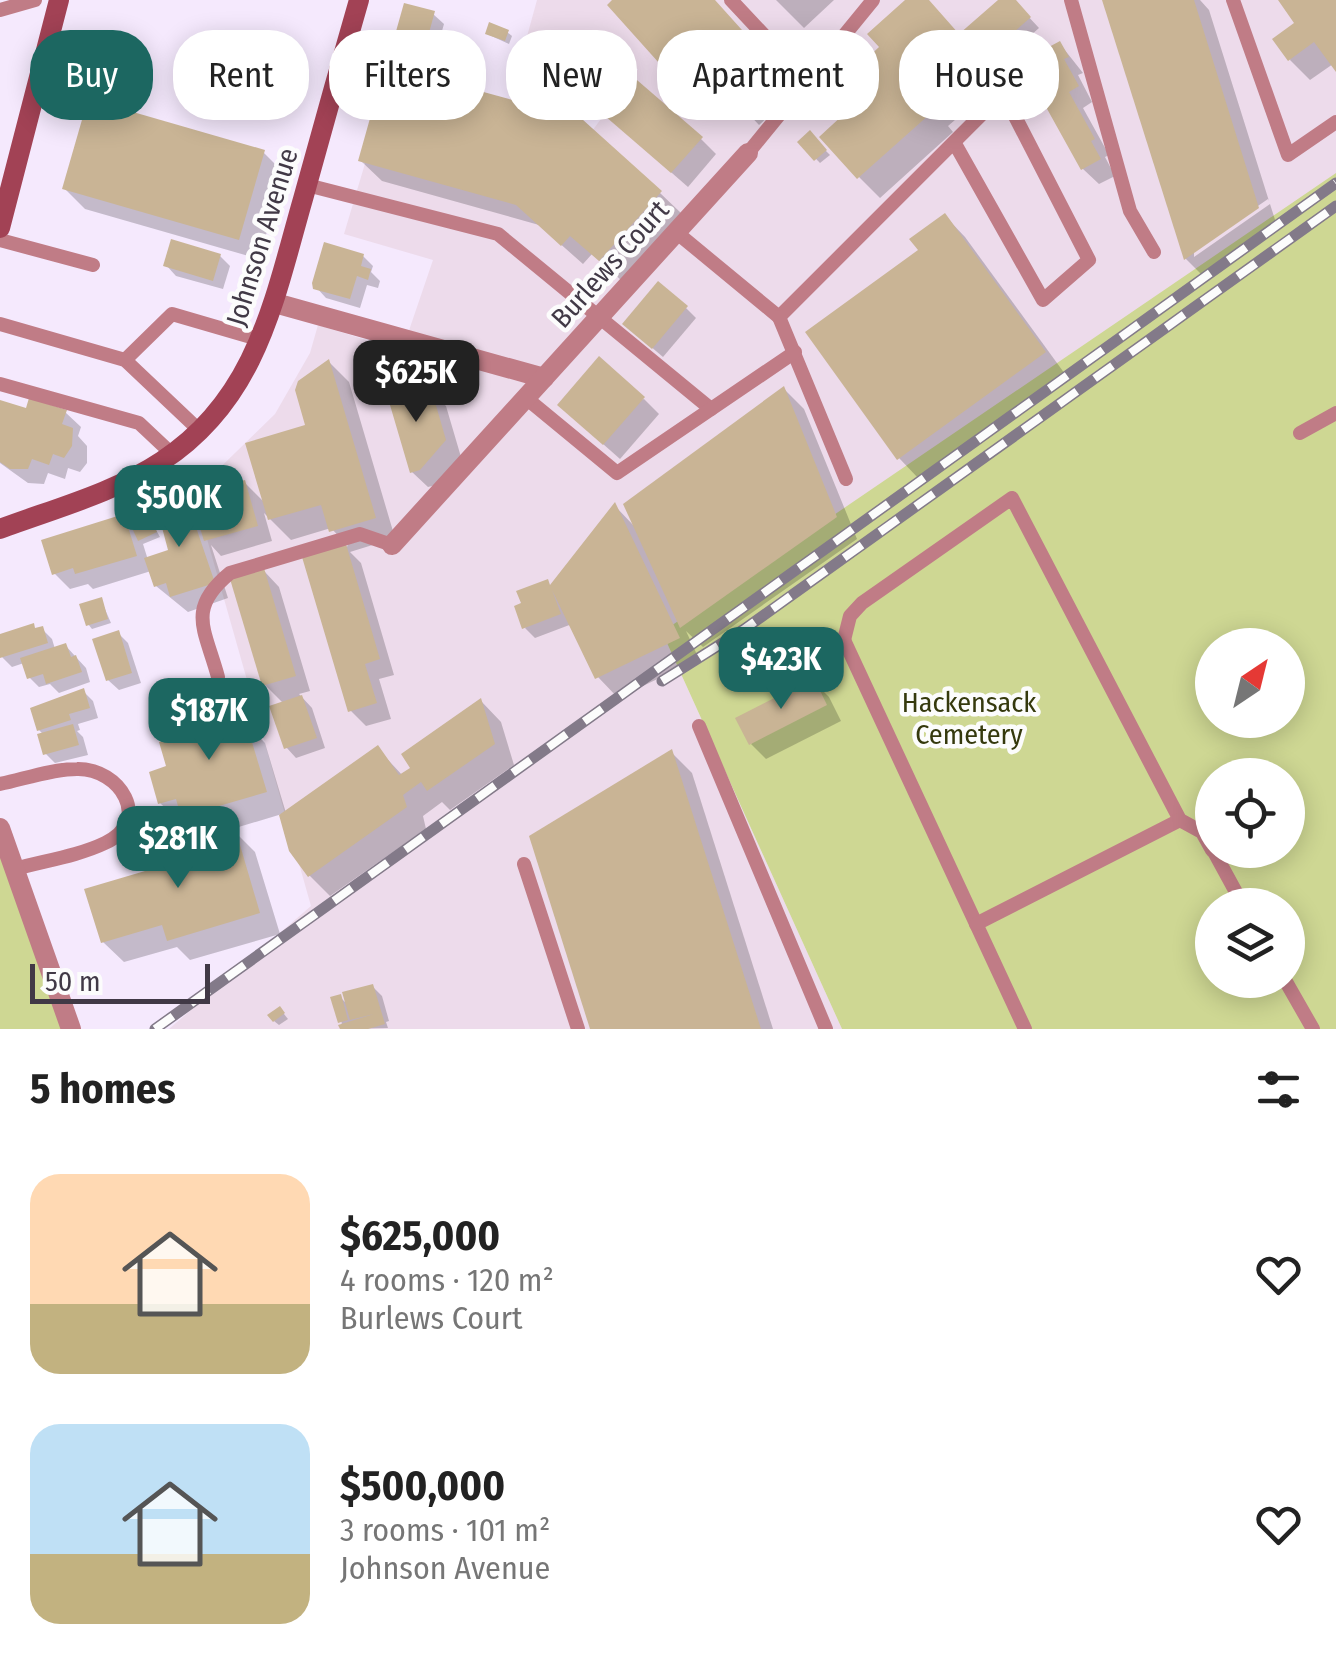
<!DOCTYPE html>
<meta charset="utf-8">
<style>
body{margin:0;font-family:"Fira Sans Condensed",sans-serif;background:#f2f2f2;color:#222;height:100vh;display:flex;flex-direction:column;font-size:38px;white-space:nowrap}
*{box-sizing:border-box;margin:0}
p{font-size:32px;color:#767676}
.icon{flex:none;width:55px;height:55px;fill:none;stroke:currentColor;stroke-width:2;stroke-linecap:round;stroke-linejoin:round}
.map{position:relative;height:1029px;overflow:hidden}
.sheet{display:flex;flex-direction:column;background:#fff;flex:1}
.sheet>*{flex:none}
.guide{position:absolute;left:30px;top:30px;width:1278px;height:90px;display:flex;gap:20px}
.needle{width:65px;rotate:35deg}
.tools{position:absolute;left:1195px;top:628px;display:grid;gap:20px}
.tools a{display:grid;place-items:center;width:110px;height:110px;border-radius:50%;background:#fff;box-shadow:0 5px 25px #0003;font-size:50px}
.scale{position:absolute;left:30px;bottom:25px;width:180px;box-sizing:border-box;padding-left:10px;border:5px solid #413946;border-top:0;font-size:28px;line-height:35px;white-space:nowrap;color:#413946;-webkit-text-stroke:8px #fcfcfc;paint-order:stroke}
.price{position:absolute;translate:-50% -85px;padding:0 22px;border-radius:20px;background:#1c6761;color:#fff;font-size:32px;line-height:65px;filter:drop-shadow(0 2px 5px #0008)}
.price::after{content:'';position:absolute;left:50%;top:60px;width:30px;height:22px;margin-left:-15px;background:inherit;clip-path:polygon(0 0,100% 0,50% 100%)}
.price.active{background:#222;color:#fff}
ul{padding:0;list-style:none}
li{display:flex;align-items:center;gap:30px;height:250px;padding:0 30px}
li span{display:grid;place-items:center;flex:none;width:280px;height:200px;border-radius:30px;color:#555}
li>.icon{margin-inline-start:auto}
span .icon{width:120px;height:120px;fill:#fffc;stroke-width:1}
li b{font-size:42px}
h2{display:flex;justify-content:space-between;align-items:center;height:120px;padding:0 30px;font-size:42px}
.chip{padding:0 35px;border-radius:40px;background:#fff;box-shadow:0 5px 25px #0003;font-size:35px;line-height:90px}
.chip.active{background:#1c6761;color:#fff}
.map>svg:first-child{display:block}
.industrial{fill:#eddbeb}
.green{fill:#ced793;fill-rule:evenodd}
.shadow{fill:#0003}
.building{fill:#c9b495}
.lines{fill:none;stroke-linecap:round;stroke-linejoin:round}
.lane{stroke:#c07c86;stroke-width:14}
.street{stroke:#c07c86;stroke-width:20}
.secondary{stroke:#a24255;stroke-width:20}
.rail-casing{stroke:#837a89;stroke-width:11}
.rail{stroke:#fcfcfc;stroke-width:8;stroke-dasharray:22;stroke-linecap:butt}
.labels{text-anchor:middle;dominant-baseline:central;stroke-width:9;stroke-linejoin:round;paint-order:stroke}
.street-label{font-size:28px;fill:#413946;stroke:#fcfcfc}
.park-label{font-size:28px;fill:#35390d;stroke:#fcfcfc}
</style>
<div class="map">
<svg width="1336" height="1029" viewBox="0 0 1336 1029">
<rect width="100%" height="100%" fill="#f5e9fd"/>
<path class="industrial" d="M537,0H1336V176L662,632L842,1029H169L311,906L194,493L275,414L310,353L318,325L402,351L433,260L344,234L392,73L592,131L638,69L526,40Z"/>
<g class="green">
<path d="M1336,173V1029H842L662,632ZM1212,645H1288V720H1212ZM1212,775H1288V850H1212ZM1212,905H1288V980H1212Z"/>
<path d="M0,828L71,1029H0Z"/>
</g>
<g class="shadow">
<path d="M616,0H713L796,91L759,125L702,64L682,82L610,5Z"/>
<path d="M776,0H834L804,28Z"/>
<path d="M909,0H927L960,37L1002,0H1013L1039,28L991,71L1000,81L948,126L953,132L880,198L859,177L848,113L879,51Z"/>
<path d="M1105,0H1200L1209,10L1269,201L1268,199L1194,250V257L1270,204L1278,229L1206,279L1186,259Z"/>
<path d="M1281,0H1336V68L1333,64L1310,80L1290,60L1298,24Z"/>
<path d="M433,14L444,24L434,59L406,52L396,41Z"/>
<path d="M507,32L512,36L509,44L487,34Z"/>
<path d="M1060,44L1083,73L1078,75L1092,102L1083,108L1109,155L1105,157L1115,176L1099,184L1083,169L1024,63Z"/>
<path d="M617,125L701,139L716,154L688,187Z"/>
<path d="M809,134L830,155L820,163L800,142Z"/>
<path d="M263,152L284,173L259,259L85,209L64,188Z"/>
<path d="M361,161L660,193L681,213L621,280L592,254L583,264L539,225L382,181Z"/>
<path d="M945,216L965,237L1065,374L919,479L899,458L921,251Z"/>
<path d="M220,256L230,266L223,289L176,276L166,265Z"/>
<path d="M363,256L373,266L371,272L380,281L378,288L367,285L360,308L326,298L316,287Z"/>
<path d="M686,308L696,318L663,357L636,334Z"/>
<path d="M329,362L349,382L395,538L350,552L361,563L394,675L379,679L391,719L366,726L350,710L305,559L348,546L331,528L291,540L264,513L272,541L221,556L211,545L228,598L188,612L156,586L151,571L93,589L88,584L70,589L54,573L124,517L133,527L145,510L160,537L143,544L148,560L171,552L183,495L196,508L244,482L265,503L308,427Z"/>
<path d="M403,386L412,396L430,391L446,406L461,457L436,485L428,487L412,472Z"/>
<path d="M784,389L804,409L857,539L703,647L686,631L699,659L618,698L598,677L572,624L535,638L525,628L551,587L615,506L635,527Z"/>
<path d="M644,399L659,414L620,459L576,420Z"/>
<path d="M0,403L28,411L65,412L81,427L78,436L87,446V463L80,472L68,468L65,479L48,473L44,484L28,483L0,463Z"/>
<path d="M264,571L279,587L310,691L299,694L312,708L325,748L296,758L286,747L284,704L264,684Z"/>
<path d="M101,600L111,623L92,629L88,624Z"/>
<path d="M42,629L52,639L55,649L65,645L75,656L86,668L90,682L59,693L50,684L39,687L29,677L24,663L12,667L2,657L0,636Z"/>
<path d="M118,633L128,643L141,683L119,690L108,680Z"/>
<path d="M813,681L829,697L841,721L766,759L751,744Z"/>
<path d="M83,691L93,701L98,718L78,724L80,730L77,731L83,737L88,755L55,763L45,753L44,735L39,730Z"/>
<path d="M481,701L501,722L514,765L450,810L442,802L423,816L426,829L330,896L309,875L282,814L232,829L255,852L280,934L190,960L177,947L124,962L103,942L148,873L206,839L189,821L181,823L160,803L169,768L195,734L227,704L265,743L286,813L378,749L403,776Z"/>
<path d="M672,753L692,773L773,1029H593Z"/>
<path d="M372,986L382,996L389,1021L386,1022L388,1028L342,1029L340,997L349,1006Z"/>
<path d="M280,1009L288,1019L279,1025L274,1021Z"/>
</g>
<g class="building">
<path d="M612,0H715L777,69L736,106L680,44L659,63L607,5Z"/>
<path d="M905,0H929L959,34L998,0H1016L1031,17L982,60L986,64L857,179L819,137L845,113L828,95L879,47L867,34Z"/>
<path d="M1102,0H1194L1259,208L1184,260Z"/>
<path d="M1278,0H1336V72L1314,42L1288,61L1272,39L1294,23Z"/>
<path d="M404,3L435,11L424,51L393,42Z"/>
<path d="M489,22L509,30L505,41L485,34Z"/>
<path d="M1060,41L1069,57L1064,59L1079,86L1069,92L1095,139L1091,141L1101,159L1081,170L1021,62Z"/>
<path d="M385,65L582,119L662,191L599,261L570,236L561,246L516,205L358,161Z"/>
<path d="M630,74L703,137L671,173L598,110Z"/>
<path d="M88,99L265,150L239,240L62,189Z"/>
<path d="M810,130L827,150L814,161L797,142Z"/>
<path d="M945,213L1046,352L897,460L805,332L918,250L909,239Z"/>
<path d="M171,239L221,254L213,281L163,266Z"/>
<path d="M324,242L364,254L361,266L371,269L368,280L357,276L350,299L313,289L312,283Z"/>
<path d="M658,281L688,306L652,349L622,324Z"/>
<path d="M599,356L645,397L603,445L557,405Z"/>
<path d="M329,359L376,518L329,532L321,505L268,520L245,443L305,425L295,390L298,381Z"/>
<path d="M403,383L407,395L431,388L446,440L420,470L410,473L385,388Z"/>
<path d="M784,386L837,517L680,628L623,504Z"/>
<path d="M29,398L67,410L62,424L73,428L72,446L64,458L53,454L49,465L32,459L28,469H10L0,462V400L26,408Z"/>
<path d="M245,480L258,526L204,541L190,495Z"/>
<path d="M184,492L215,583L170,597L166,583L154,587L144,558L168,550L155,501Z"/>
<path d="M615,502L680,638L595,679L552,590L561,614L522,629L514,606L521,603L516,591L548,579L550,585Z"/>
<path d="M145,507L157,532L138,541L126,515Z"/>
<path d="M124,514L137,556L75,574L73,568L52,575L41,540Z"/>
<path d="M346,544L380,659L365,664L377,703L348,712L302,557Z"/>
<path d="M264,568L296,676L262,686L230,579Z"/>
<path d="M102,597L108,619L86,626L79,604Z"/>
<path d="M34,623L35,628L43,626L48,643L0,658V634Z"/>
<path d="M119,630L132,673L106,681L92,639Z"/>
<path d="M66,643L71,657L76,655L82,672L46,684L43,674L27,679L20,658Z"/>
<path d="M814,678L827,705L749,745L735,718Z"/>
<path d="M84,688L90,708L69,714L71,720L37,731L30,708Z"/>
<path d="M302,695L317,738L284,749L269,706Z"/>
<path d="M481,698L495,744L427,791L421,782L403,795L407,807L308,877L289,851L279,815L378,745L399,775L410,768L401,754Z"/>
<path d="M228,701L234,723L245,719L267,792L181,817L176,799L158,804L149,772L166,766L159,742L192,732L186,713Z"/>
<path d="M73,724L79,745L43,755L37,734Z"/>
<path d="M672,749L761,1029H590L529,836Z"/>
<path d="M235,828L260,913L167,941L162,925L101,943L84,889L145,871L140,856Z"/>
<path d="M373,984L385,1024L368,1029H340L338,1025L374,1014L350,1020L342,992Z"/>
<path d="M341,994L348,1020L338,1023L330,997Z"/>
<path d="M280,1006L285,1013L273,1022L267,1015Z"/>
</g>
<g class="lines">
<g class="lane">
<path d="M731,0L807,81"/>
<path d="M1071,0L1130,211L1154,252"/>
<path d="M1233,0L1288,155L1336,122"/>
<path d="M0,10L35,0"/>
<path d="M748,153L873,0"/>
<path d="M307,185L498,234L711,409"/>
<path d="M676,232L779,317L1003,93L1089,260L1043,300L954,142"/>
<path d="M0,240L93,265"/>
<path d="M779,317L846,479"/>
<path d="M0,324L125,360L200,431"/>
<path d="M125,360L172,314L261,340"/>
<path d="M0,384L139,423L172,454"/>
<path d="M526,398L617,473L795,352"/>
<path d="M1300,433L1336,413"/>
<path d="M844,640L1025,1029"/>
<path d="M218,677C205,629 186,609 230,573L360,534L392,545"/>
<path d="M772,679L844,640L850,616L862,603L1012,498L1180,820L1202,832L1212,850"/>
<path d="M699,726L826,1029"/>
<path d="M0,784C24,779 52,769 77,769C120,768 153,821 105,843C78,856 43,861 15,869"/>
<path d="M1213,850L1243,905"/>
<path d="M524,864L578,1029"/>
<path d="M976,924L1180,820"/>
<path d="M1285,980L1313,1029"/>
</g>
<g class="street">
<path d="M275,303L544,378"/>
<path d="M392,545L748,153"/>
<path d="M0,828L71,1029"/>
</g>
<g class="secondary">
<path d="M0,228L59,0"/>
<path d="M0,529C53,509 114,493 162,461C257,399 274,300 303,199C321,133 340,66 359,0"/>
</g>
<g class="rail-casing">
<g id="rail">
<path d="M662,681L743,630L1336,206"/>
<path d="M155,1029L1336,183"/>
</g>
</g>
<use href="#rail" class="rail"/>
</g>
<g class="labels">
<g class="street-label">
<text transform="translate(262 237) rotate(-73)">Johnson Avenue</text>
<text transform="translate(610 264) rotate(-48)">Burlews Court</text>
</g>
<g class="park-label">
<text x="969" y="702">Hackensack<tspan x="969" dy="32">Cemetery</tspan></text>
</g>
</g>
</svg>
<div class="tools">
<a><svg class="needle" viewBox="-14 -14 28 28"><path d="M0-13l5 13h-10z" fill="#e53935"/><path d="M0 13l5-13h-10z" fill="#767676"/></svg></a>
<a><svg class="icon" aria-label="locate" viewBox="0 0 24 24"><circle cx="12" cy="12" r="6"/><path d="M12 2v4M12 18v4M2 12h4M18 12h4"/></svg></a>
<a><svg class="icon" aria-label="layers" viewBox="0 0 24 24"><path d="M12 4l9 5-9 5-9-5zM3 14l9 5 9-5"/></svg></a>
</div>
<div class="scale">50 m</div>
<b class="price active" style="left:416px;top:425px">$625K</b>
<b class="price" style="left:179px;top:550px">$500K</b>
<b class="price" style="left:781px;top:712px">$423K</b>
<b class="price" style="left:209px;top:763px">$187K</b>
<b class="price" style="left:178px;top:891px">$281K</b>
<div class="guide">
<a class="chip active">Buy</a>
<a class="chip">Rent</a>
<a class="chip">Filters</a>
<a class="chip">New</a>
<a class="chip">Apartment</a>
<a class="chip">House</a>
</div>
</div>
<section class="sheet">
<h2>5 homes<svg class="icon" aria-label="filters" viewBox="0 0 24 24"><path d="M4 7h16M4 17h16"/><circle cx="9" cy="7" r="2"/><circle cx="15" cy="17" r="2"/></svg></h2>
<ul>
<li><span style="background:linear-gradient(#ffd9b3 65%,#c2b280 0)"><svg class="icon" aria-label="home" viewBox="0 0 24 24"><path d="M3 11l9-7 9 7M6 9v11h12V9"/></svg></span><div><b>$625,000</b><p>4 rooms · 120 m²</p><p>Burlews Court</p></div><svg class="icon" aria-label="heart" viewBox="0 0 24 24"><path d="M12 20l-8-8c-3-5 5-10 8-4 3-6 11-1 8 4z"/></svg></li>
<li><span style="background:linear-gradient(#bfe0f5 65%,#c2b280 0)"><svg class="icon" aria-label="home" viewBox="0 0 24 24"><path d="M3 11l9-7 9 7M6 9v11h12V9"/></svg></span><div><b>$500,000</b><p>3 rooms · 101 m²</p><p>Johnson Avenue</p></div><svg class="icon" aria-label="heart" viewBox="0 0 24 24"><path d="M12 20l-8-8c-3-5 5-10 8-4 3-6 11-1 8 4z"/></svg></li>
</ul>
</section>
